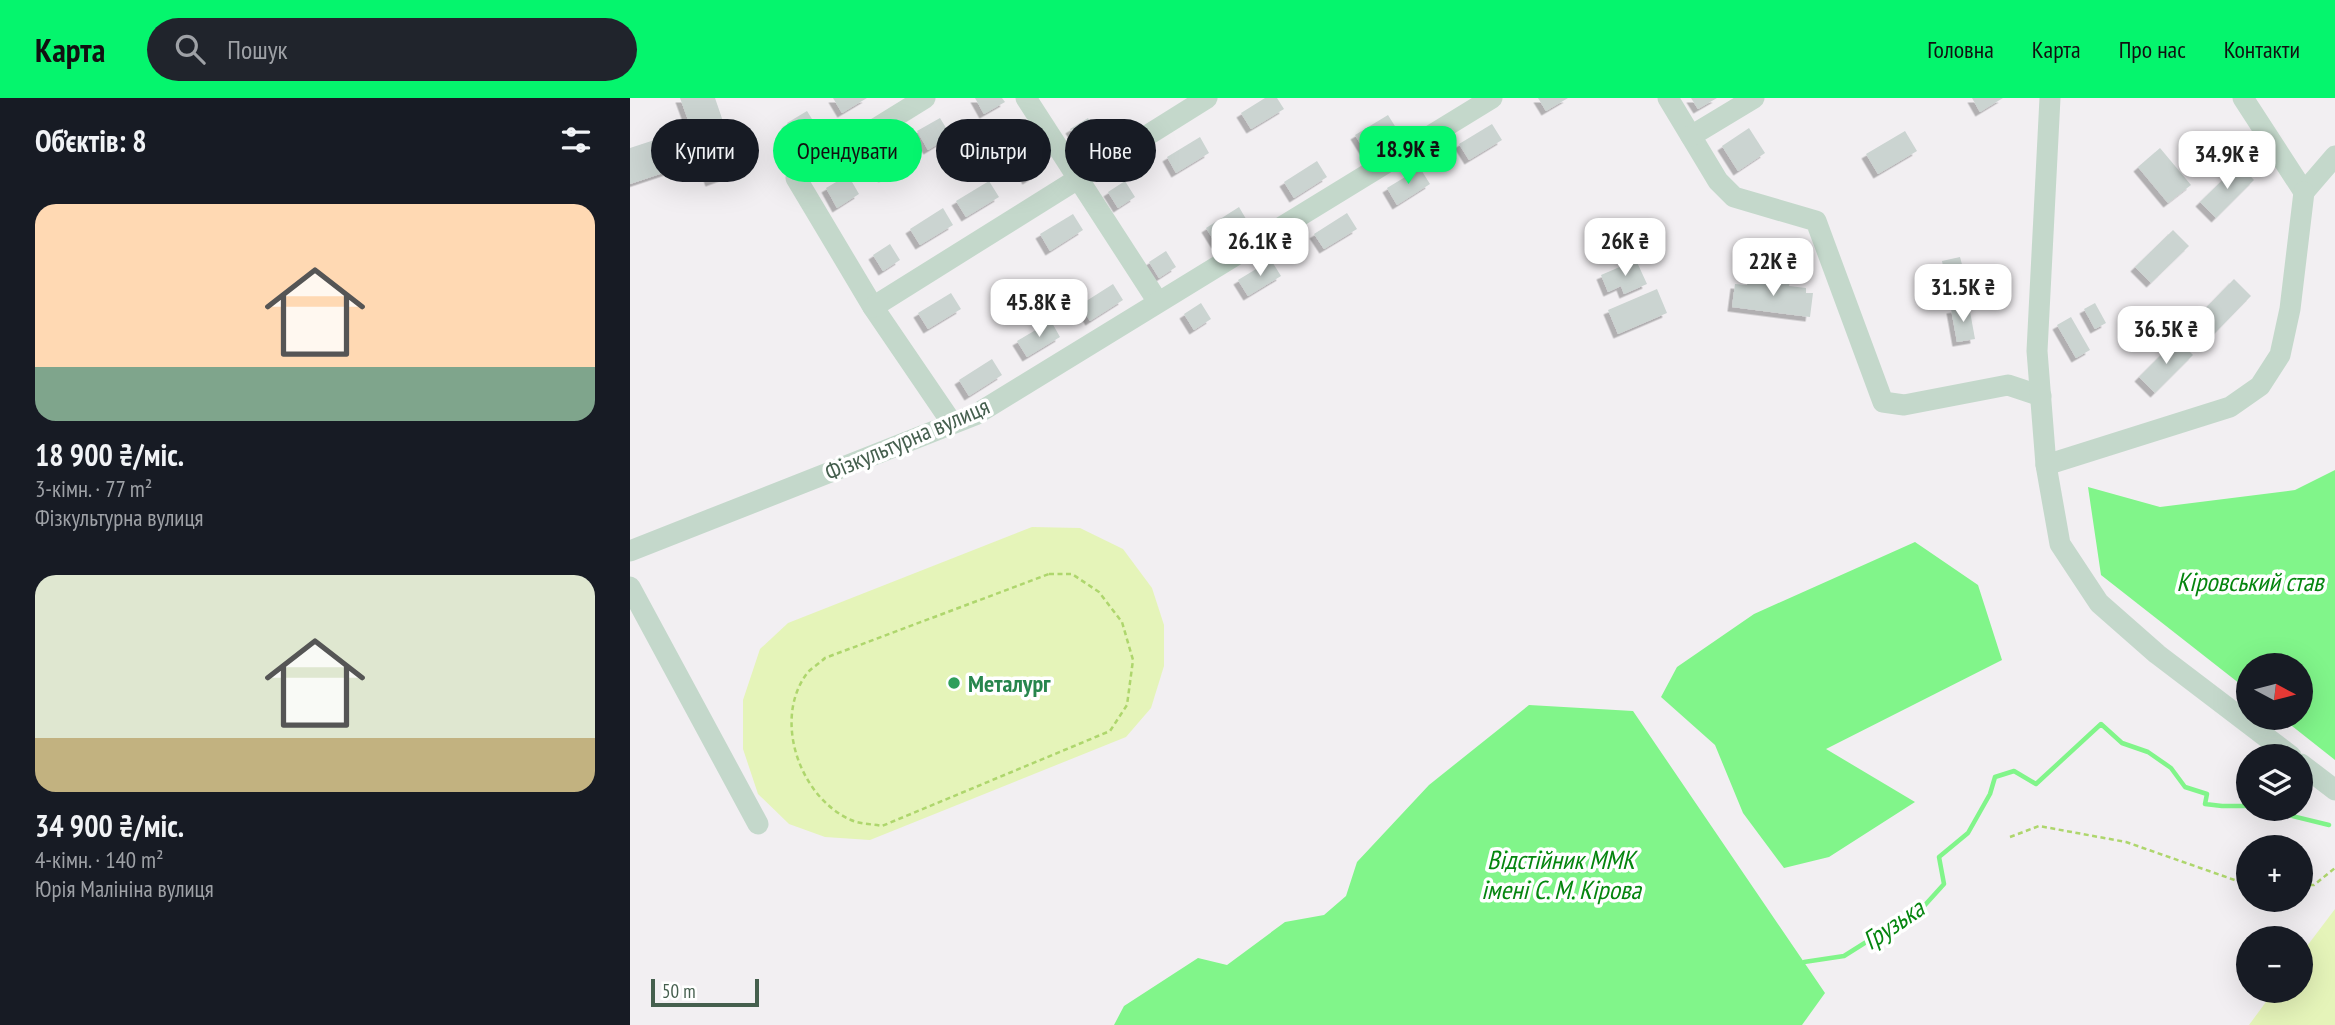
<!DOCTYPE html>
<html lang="uk">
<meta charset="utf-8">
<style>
body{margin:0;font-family:"PT Sans Narrow",sans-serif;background:#20242c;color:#f1f3f6;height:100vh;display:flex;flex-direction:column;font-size:26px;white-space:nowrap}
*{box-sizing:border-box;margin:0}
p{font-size:23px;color:#9ea1a6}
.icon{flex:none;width:38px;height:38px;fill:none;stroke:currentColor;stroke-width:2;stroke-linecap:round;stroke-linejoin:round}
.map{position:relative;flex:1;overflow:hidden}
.side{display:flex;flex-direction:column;background:#171b24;width:630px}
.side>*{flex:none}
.banner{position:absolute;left:21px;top:21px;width:665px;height:63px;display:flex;gap:14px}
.needle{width:46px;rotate:97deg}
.buttons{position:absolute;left:1606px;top:555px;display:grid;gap:14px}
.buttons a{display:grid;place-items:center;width:77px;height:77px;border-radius:50%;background:#171b24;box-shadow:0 7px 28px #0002;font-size:35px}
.scale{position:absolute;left:21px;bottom:18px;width:108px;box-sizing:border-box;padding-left:7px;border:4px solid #455f4e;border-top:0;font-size:19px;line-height:24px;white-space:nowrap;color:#455f4e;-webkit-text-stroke:5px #fff;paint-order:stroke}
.price{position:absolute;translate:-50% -60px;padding:0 16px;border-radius:14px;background:#fff;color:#222;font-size:23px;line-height:46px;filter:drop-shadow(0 2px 4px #0008)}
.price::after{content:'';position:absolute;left:50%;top:42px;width:21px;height:16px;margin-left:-10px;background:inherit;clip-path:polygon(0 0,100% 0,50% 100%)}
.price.selected{background:#05f56d;color:#111}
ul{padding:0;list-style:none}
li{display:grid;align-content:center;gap:14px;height:371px;padding:0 35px}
li span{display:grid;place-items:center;height:217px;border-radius:21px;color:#555}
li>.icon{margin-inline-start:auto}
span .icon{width:126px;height:126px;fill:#fffc;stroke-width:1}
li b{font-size:30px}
h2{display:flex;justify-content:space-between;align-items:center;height:84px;padding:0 35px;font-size:30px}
.chip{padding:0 24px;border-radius:32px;background:#171b24;box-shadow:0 7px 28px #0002;font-size:24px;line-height:63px}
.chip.selected{background:#05f56d;color:#111}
header{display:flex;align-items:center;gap:42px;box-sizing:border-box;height:98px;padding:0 35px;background:#05f56d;color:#111}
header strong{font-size:33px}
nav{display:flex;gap:38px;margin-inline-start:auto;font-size:24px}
.search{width:490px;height:63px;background:#20242c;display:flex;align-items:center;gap:18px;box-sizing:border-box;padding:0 24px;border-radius:38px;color:#9ea1a6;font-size:26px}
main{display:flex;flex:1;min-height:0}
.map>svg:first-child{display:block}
.green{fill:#e5f4b9}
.water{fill:#81f58a}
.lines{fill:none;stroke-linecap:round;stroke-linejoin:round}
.stream{stroke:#81f58a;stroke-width:4.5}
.building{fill:#cbd4d1;filter:url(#shadow)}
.path{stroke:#aed66d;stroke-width:2.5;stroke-dasharray:5 3.5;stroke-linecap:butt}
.minor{stroke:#c4d8cb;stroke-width:21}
.leisure-dot{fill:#2e9e5b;stroke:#fff;stroke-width:2.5}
.labels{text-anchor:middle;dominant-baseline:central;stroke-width:7;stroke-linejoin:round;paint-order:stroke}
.street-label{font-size:24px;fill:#455f4e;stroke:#fff}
.leisure-label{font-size:24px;font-weight:bold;fill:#27864d;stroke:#fff;text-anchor:start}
.water-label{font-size:26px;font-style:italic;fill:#05850f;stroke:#fff}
</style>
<header>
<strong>Карта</strong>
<div class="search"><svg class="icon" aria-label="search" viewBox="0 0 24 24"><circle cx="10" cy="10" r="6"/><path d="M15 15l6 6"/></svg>Пошук</div>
<nav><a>Головна</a><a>Карта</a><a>Про нас</a><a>Контакти</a></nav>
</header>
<main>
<section class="side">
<h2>Об’єктів: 8<svg class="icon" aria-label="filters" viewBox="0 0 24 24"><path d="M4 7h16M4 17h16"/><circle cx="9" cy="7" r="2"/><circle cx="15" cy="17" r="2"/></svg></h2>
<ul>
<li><span style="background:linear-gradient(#ffd9b3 75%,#7fa58c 0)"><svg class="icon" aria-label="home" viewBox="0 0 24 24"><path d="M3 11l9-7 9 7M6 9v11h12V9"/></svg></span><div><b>18 900 ₴/міс.</b><p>3-кімн. · 77 m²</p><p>Фiзкультурна вулиця</p></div></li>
<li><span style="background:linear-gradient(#dfe7d0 75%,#c2b280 0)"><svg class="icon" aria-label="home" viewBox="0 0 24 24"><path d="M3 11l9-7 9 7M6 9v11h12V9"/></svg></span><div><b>34 900 ₴/міс.</b><p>4-кімн. · 140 m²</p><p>Юрія Малініна вулиця</p></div></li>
</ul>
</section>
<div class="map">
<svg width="1705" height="927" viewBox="0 0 1705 927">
<defs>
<filter id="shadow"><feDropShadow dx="-4.5" dy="4.5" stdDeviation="0" flood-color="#0004"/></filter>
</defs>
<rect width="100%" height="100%" fill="#f2eff2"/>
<g class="green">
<path d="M402,429L450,430L493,451L522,490L534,527V568L521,610L496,639L240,742L195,739L159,726L128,696L113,651V602L130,551L158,525Z"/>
<path d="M1705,811V927H1619L1644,893L1671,892V856Z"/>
</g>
<g class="water">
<path d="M1705,372V662L1652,620H1671V567H1619V593L1471,477L1458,389L1530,409L1665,392Z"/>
<path d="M1285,444L1348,487L1372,562L1196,651L1285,704L1199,759L1154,770L1113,715L1085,647L1031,599L1047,569L1124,516Z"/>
<path d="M899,607L1003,613L1195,895L1172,927H484L494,908L568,860L597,867L655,824L694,817L716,798L727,764L799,687Z"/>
</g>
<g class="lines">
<g class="stream">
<path d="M1629,710L1699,727"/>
<path d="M1174,864L1214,858L1295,807L1314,786L1309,759L1338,735L1360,696L1365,679L1384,673L1406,686L1471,626L1492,645L1518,654L1541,670L1555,689L1577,696L1575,706L1592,708H1619"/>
</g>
</g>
<g class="building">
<path d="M50,0H85L110,73L80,84L72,62L0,86V50L61,30Z"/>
<path d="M203,0H237L212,15Z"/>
<path d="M345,0H372L375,4L354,16Z"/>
<path d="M635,0H647L654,11L621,31L611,15Z"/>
<path d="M908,0H938L916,13Z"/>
<path d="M1061,0H1087L1068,11Z"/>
<path d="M1342,0H1373L1350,14Z"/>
<path d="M177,13L187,29L167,42L157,25Z"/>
<path d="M758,17L768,33L735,53L725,37Z"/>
<path d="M310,20L321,38L298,52L287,33Z"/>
<path d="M458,20L468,36L450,47L440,31Z"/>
<path d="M862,26L872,42L839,62L829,46Z"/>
<path d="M1119,30L1135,55L1108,73L1092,48Z"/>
<path d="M1275,33L1287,53L1248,76L1236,56Z"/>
<path d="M570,39L579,55L546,75L537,59Z"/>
<path d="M266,48L276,66L253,80L242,62Z"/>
<path d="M1530,50L1561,87L1538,105L1508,69Z"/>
<path d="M405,55L415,71L397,82L388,66Z"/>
<path d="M687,63L697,79L664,100L654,84Z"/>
<path d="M1609,66L1624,82L1586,120L1570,104Z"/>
<path d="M790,70L800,86L767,107L757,90Z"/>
<path d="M218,77L229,96L207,110L196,90Z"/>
<path d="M359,83L369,99L336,119L326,103Z"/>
<path d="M495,83L505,99L488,110L478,94Z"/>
<path d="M609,109L619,126L586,146L576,130Z"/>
<path d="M313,110L323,127L290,147L280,131Z"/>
<path d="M717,115L727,131L694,151L684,136Z"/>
<path d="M443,116L453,132L420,153L410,136Z"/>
<path d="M1543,132L1559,148L1521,185L1505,169Z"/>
<path d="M260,146L270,162L253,173L243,157Z"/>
<path d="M536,153L546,169L529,180L519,164Z"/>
<path d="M1330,159L1334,174L1315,178L1312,163Z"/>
<path d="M641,162L651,178L618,198L608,182Z"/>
<path d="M1006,162L1017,186L994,196L991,188L978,194L971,177Z"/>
<path d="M1313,179L1317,202L1302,205L1298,181Z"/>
<path d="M1132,180L1160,184L1159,188L1176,190V195H1183L1180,219L1102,209L1105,186L1117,187L1118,183L1132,185Z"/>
<path d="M1604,181L1621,198L1584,236L1567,219Z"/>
<path d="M483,186L493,202L460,223L450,207Z"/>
<path d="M1027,191L1037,215L988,236L978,212Z"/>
<path d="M321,195L331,211L298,231L288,215Z"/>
<path d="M571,205L581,221L564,232L554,216Z"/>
<path d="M1465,205L1476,225L1465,231L1454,211Z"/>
<path d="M1339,208L1345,241L1327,244L1321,211Z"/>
<path d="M1441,219L1460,252L1446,260L1427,227Z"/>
<path d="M421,223L430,239L397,259L387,243Z"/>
<path d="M1547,241L1563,257L1525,295L1509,279Z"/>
<path d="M362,261L372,277L339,298L329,282Z"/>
</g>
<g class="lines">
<g class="path">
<path d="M419,476H442L469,494L492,524L503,562L497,607L480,633L252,728C242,726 230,726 221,722C169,699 142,620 178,574C183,569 190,565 195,560Z"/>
<path d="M1380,739L1409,728L1496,744L1619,787"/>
<path d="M1671,787H1684L1705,770"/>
</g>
<g class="minor">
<path d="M295,0L166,80L243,209L322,325"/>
<path d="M396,0L528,204"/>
<path d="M1038,0L1088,83L1104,99L1186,123L1253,304L1274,307L1378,287L1411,298"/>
<path d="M1613,0L1674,94"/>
<path d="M1061,38L1124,0"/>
<path d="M1674,94L1705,58"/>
<path d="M243,209L577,0"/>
<path d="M1416,367L1407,253L1420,0"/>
<path d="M0,453L345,317L862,0"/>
<path d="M0,489L128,726"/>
<path d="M1661,658L1527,556L1469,505L1430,446L1416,367L1600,309L1630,288L1650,257L1660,211L1674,94"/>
<path d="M1671,666L1705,692"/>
</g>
</g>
<circle class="leisure-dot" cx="324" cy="585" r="7"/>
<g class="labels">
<g class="street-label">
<text transform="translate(277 341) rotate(-23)">Фiзкультурна вулиця</text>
</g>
<g class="leisure-label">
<text x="338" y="585">Металург</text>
</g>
<g class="water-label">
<text x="1620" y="483">Кіровський став</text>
<text x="931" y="761">Відстійник ММК<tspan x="931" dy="30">імені С. М. Кірова</tspan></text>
<text transform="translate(1263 826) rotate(-34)">Грузька</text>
</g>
</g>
</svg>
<div class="buttons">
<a><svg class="needle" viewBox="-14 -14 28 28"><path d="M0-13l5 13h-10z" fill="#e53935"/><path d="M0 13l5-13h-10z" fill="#9ea1a6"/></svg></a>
<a><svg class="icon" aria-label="layers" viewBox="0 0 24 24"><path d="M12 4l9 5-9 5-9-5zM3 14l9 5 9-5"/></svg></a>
<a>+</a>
<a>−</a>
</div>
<div class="scale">50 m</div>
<b class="price selected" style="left:778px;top:88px">18.9K ₴</b>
<b class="price" style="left:1597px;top:93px">34.9K ₴</b>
<b class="price" style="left:630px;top:180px">26.1K ₴</b>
<b class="price" style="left:995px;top:180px">26K ₴</b>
<b class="price" style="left:1143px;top:200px">22K ₴</b>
<b class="price" style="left:1333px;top:226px">31.5K ₴</b>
<b class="price" style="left:409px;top:241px">45.8K ₴</b>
<b class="price" style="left:1536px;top:268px">36.5K ₴</b>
<div class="banner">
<a class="chip">Купити</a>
<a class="chip selected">Орендувати</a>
<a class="chip">Фільтри</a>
<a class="chip">Нове</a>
</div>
</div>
</main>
